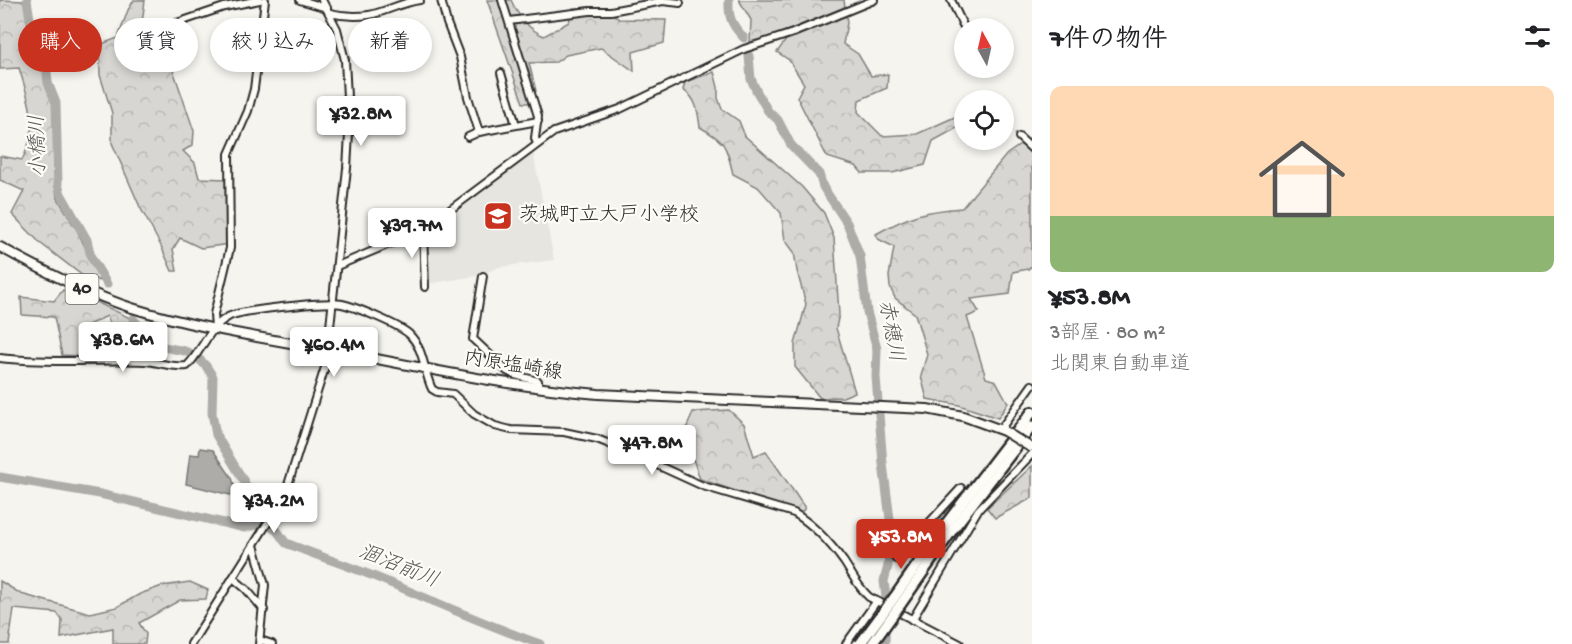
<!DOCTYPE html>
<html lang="ja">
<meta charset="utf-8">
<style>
body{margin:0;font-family:"Gochi Hand","Klee One",sans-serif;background:#f6f6f6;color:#202124;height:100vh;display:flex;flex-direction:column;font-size:22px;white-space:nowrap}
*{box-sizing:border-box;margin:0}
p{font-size:20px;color:#757577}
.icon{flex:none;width:33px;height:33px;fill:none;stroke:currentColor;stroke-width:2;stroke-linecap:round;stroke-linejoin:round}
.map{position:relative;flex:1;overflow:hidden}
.side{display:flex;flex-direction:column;background:#fff;width:540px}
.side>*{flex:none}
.hud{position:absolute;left:18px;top:18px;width:570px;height:54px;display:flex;gap:12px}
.needle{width:39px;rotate:352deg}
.tools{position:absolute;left:954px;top:18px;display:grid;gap:12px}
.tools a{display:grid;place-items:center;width:60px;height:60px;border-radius:50%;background:#fff;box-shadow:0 3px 9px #0003;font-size:30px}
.price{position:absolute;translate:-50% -51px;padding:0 14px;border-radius:6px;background:#fff;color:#222;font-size:20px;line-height:39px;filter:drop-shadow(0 2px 3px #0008)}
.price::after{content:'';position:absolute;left:50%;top:36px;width:18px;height:14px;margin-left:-9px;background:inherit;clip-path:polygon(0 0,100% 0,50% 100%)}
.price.on{background:#c8321e;color:#fff}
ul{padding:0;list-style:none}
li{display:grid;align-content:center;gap:12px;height:318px;padding:0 18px}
li span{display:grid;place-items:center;height:186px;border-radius:12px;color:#555}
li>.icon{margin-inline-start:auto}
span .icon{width:108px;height:108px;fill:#fffc;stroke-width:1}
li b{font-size:26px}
h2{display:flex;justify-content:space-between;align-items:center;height:72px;padding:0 18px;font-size:26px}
.pill{padding:0 21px;border-radius:27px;background:#fff;box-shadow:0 3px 9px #0003;font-size:21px;line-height:54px}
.pill.on{background:#c8321e;color:#fff}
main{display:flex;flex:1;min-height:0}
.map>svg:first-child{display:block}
.built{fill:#e6e5e0}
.forest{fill:url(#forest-crowns);stroke:#81807e;stroke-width:1.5}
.water{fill:#adaca9;stroke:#797877;stroke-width:1.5}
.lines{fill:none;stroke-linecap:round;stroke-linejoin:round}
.river{stroke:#adaca9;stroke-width:9}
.minor-casing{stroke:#2b2b2b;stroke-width:10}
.major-casing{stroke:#2b2b2b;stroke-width:12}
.highway-casing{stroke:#2b2b2b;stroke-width:14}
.minor{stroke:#fdfcf7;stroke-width:6}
.major{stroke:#fdfcf7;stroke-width:8}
.highway{stroke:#fdfcf7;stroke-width:9}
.major-bridge-casing{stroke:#2b2b2b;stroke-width:12;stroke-linecap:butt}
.highway-bridge-casing{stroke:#2b2b2b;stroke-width:14;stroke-linecap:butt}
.major-bridge{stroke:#fdfcf7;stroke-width:8}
.highway-bridge{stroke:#fdfcf7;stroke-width:9}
.labels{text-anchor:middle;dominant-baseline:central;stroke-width:4.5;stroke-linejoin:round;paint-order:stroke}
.shield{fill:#fdfcf7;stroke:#6a6a68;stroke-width:1.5}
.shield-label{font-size:18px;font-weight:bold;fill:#2b2b2b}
.poi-label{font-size:20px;fill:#2b2b2b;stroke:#fdfcf7;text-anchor:start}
.street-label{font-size:20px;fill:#2b2b2b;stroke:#fdfcf7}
.water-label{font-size:21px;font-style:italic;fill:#585857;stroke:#fdfcf7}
</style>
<main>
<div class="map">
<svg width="1032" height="644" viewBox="0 0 1032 644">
<defs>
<pattern id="forest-crowns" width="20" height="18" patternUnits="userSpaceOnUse" patternTransform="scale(1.5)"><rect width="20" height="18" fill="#d7d6d2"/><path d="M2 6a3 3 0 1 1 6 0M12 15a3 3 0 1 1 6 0" fill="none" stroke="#b9b8b4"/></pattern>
</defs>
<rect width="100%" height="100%" fill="#f5f4ef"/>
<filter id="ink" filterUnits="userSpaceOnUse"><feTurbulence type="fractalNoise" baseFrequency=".0167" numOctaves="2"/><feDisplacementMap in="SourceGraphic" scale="12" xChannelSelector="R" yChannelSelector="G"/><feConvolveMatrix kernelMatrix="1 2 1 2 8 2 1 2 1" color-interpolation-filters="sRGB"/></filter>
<g filter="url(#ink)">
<path class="built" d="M533,152L554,260L499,267L481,275L428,284L427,235L429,233Z"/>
<g class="forest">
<path d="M0,0L24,1L31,33L42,64L55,108L54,173L57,197L77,230L101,281L83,276L40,243L12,214L24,191L0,180V156L22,160C40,127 29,101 19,68L0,69Z"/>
<path d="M134,0H145L141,31L158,44L168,55L194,131L193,145L183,151L195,163L199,178L226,179L229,244L201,248L180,238L173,249L177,271H172L161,246L140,207L112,143V113L100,75L99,45L118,38L128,10Z"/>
<path d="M487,0H511C518,16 528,29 544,36L569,22L573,8L605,7L619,19L666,20L664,43L633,52L634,71L601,48L566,55L556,62L529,63L536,91L530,103H523Z"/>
<path d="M739,0H844L845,7L779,34L750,42L751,20Z"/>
<path d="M846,15L847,23L843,44L858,54L871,76L888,74L887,88L859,100L858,112L882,136L917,134L957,116L964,109V124L933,141L925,165L892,173H862L856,166L827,157L797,97L804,84L789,60L777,52L786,40Z"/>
<path d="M714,72L718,87V98L722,109L739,121L745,136L802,187L824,213L834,238L839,314L836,328L855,392L843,397L820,398L795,367V344L806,304L797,271L794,252L785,240L781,213L758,187L733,174C726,145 726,142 700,127C698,113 697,98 683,90L685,82Z"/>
<path d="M1032,137V266L1028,269L1013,272L1010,294L971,299L979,312L967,317L986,378L996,381L1008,403L998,418L959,405L927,399L921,376L927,354L915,314L895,298L890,287L889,276L894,247L878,239L876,234C910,215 924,211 962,208L1007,154Z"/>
<path d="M63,290L92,300L130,318L135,328L148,339L143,358L133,357L129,342L115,335L107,316L84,327L88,346L82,356L62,355L54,317L22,315L21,297L54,301Z"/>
<path d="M729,410L744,424L754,456L766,451L805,508L801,513L700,479L684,434L693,412Z"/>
<path d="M1032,466V498L995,518L987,508Z"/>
<path d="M0,581L21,594L90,613L117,607L140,594L162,586L190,582L208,590L206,599L180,600L139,623L146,634L145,644H113V628L61,638L62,620L57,613L14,609L9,644H0Z"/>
</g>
<path class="water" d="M200,448L213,450L232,478L238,497L186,484L190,454L199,455Z"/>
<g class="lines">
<g class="river">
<path d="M27,0L30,19L46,62L48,83L56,103L58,185L61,194L87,240L91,257L107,284"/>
<path d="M729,0C728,18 732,25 744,38"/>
<path d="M749,56L751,79L757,92L768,111L778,120L791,145L819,174L823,187L847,223L860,256L867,312L877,349L876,377L883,464L891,527L888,566L884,581L886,597L885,644"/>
<path d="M133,319L158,346L185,351L194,355"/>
<path d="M199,359L206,366L213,377L212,413L216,435L245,483L253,510L264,515L269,525"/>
<path d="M0,477L100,494L245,528C255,525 269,521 277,531C281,535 282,539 286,543C320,557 356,568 390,583C440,604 489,626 540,644"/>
</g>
<g class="minor-casing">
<g id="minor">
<path d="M300,0L327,8"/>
<path d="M441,0L447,23L460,57L468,97L479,132"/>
<path d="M502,0L538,116L535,138L537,144"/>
<path d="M951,0L963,25"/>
<path d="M330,13C342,16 356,17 369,15C386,12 402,2 420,0"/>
<path d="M509,21L590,11H611L663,1L680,3"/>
<path d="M171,25L224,7L260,0"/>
<path d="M501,73L516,125"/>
<path d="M468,137L479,132L538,121"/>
<path d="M1019,137L1032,149"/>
<path d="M423,230L425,287"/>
<path d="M337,266L423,230L554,132L620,109L744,49L793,33L874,0"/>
<path d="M483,276L473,339L507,371L515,375L538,381V388"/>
<path d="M215,328L214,314L230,248L229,154L248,111L254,89L265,0"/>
<path d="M0,358C48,364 97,359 145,361C159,362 173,368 187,366C202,351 209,327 228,317C239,310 328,301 342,304C356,307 399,325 409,334C425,350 423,370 432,389L437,392L453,394L474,414L495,426L511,430L564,432L597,439L622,449L703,486L794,513C814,525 831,544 844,562C852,574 858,587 869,597L960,644"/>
<path d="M1000,430L1032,385"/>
<path d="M916,536L923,542"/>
<path d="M254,545L265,585L259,644"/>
<path d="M894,548L896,559L961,488"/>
<path d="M233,578L246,589L264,610"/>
<path d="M912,620L978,510L1032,454"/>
<path d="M260,640L272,644"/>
<path d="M191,644L275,511L287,488L326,364L347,168L349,134L345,60L337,29L322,0"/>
<path d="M846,644L876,602"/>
</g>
</g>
<g class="major-casing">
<path id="major" d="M0,247C43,271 86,293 132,308C203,330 278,340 351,354C433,370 514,387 598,394L927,409L963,416L1004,431"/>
</g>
<g class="highway-casing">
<g id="highway">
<path d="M894,598L946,524L1032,412"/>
<path d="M900,605L953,529L1032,426"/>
</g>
</g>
<use href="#minor" class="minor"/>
<use href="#major" class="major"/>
<use href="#highway" class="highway"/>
<g class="major-bridge-casing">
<path id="major-bridge" d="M1004,431L1030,447"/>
</g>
<g class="highway-bridge-casing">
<g id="highway-bridge">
<path d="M860,644L894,598"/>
<path d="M872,644L900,605"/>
</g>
</g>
<use href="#major-bridge" class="major-bridge"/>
<use href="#highway-bridge" class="highway-bridge"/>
</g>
</g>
<defs>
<g id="school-square" transform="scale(1.5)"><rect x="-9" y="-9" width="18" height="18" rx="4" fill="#c8321e" stroke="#fdfcf7"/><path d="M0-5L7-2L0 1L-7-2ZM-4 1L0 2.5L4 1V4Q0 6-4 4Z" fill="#fff"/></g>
</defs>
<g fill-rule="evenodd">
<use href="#school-square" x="498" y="216"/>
</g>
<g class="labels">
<rect class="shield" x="65.5" y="274" width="33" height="30" rx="4.5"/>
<g class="shield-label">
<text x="82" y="289">40</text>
</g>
<g class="poi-label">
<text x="519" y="216">茨城町立大戸小学校</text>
</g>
<g class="street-label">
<text transform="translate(513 367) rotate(9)">内原塩崎線</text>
</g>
<g class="water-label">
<text transform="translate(40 146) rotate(-92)">小橋川</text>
<text transform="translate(889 331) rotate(80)">赤穂川</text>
<text transform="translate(398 568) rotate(22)">涸沼前川</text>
</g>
</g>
</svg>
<div class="tools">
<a><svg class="needle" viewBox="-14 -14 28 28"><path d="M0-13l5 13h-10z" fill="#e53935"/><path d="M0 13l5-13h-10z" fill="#757577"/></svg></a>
<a><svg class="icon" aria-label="locate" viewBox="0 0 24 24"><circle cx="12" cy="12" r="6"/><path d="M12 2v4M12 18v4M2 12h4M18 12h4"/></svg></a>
</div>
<b class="price" style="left:361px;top:147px">¥32.8M</b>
<b class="price" style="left:412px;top:259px">¥39.7M</b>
<b class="price" style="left:123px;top:373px">¥38.6M</b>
<b class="price" style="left:334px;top:378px">¥60.4M</b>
<b class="price" style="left:652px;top:476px">¥47.8M</b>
<b class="price" style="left:274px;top:534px">¥34.2M</b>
<b class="price on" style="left:901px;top:570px">¥53.8M</b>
<div class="hud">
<a class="pill on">購入</a>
<a class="pill">賃貸</a>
<a class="pill">絞り込み</a>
<a class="pill">新着</a>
</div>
</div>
<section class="side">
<h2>7件の物件<svg class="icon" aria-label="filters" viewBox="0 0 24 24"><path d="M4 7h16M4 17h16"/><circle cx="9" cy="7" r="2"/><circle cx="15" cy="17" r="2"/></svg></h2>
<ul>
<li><span style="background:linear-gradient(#ffd9b3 70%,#8fb573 0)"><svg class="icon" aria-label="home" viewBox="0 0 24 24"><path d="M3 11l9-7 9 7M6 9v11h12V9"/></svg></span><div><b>¥53.8M</b><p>3部屋 · 80 m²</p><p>北関東自動車道</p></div></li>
</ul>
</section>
</main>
